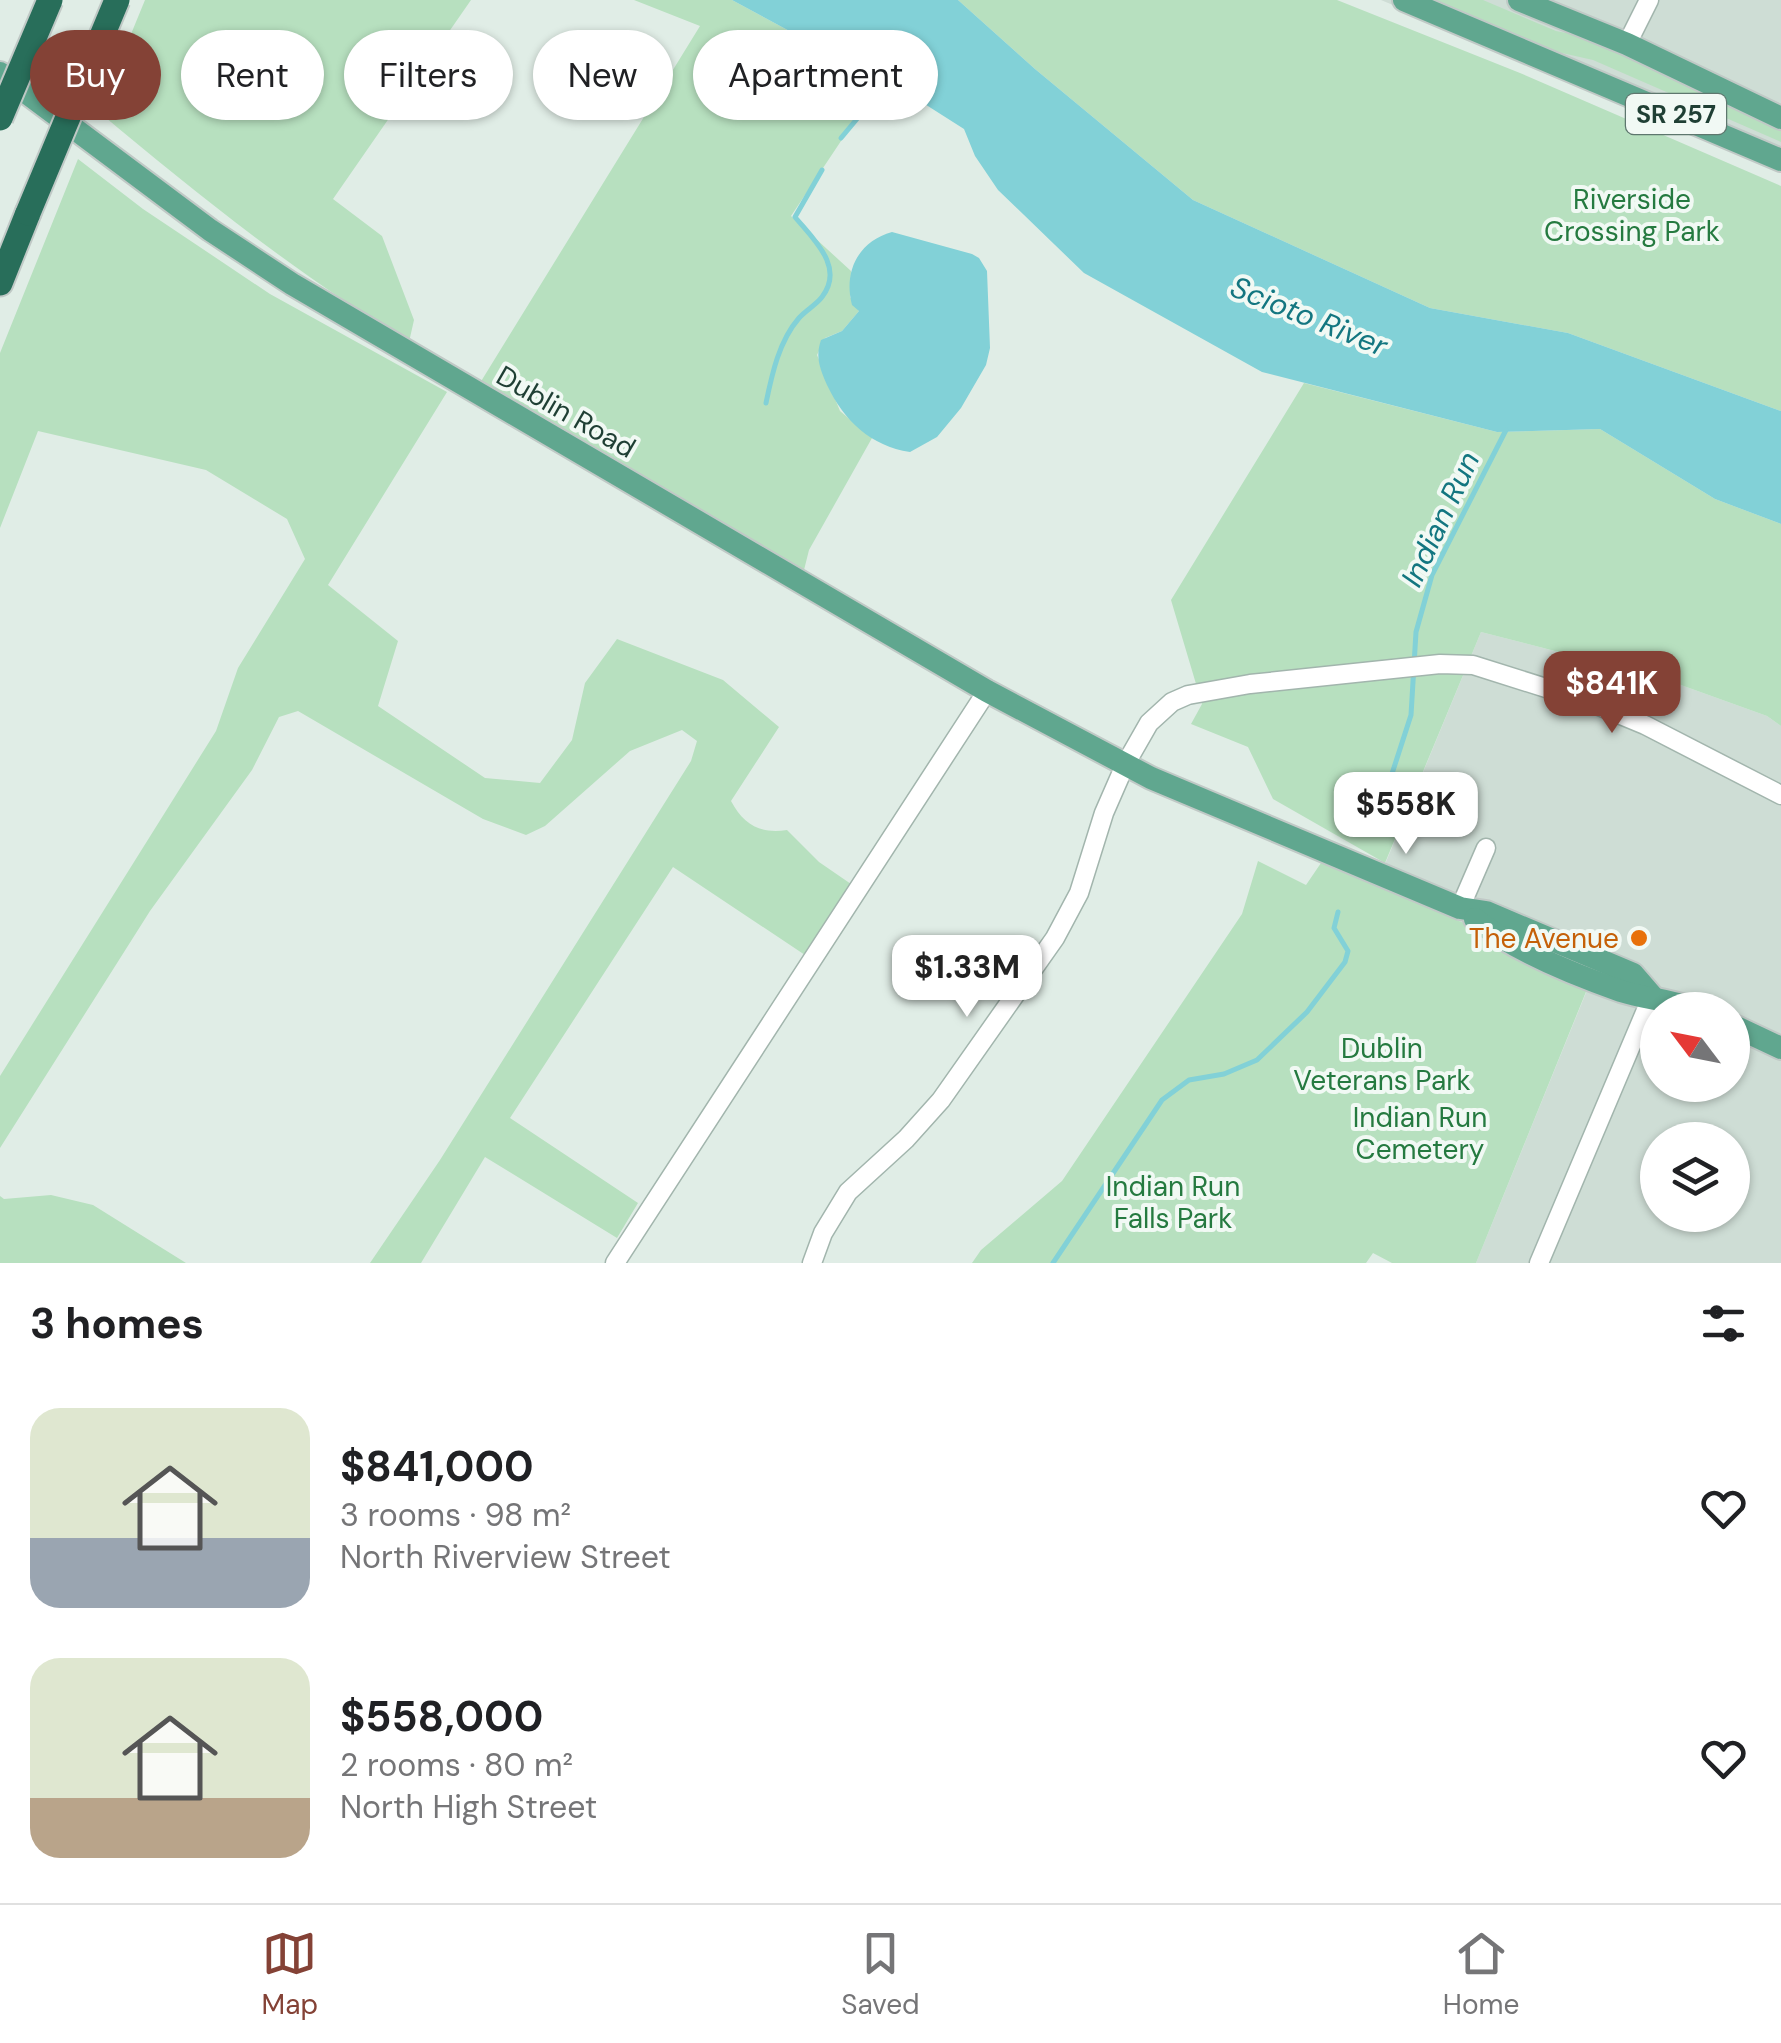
<!DOCTYPE html>
<meta charset="utf-8">
<style>
body{margin:0;font-family:"DM Sans",sans-serif;background:#f2f2f2;color:#202124;height:100vh;display:flex;flex-direction:column;font-size:38px;white-space:nowrap}
*{box-sizing:border-box;margin:0}
p{font-size:32px;color:#757577}
.icon{flex:none;width:55px;height:55px;fill:none;stroke:currentColor;stroke-width:2;stroke-linecap:round;stroke-linejoin:round}
.map{position:relative;height:1263px;overflow:hidden}
.sheet{display:flex;flex-direction:column;background:#fff;flex:1}
.sheet>*{flex:none}
.top-card{position:absolute;left:30px;top:30px;width:1000px;height:90px;display:flex;gap:20px}
.needle{width:65px;rotate:302deg}
.fabs{position:absolute;left:1640px;top:992px;display:grid;gap:20px}
.fabs a{display:grid;place-items:center;width:110px;height:110px;border-radius:50%;background:#fff;box-shadow:0 2px 8px #0004;font-size:50px}
.price{position:absolute;translate:-50% -85px;padding:0 22px;border-radius:20px;background:#fff;color:#222;font-size:32px;line-height:65px;filter:drop-shadow(0 2px 5px #0008)}
.price::after{content:'';position:absolute;left:50%;top:60px;width:30px;height:22px;margin-left:-15px;background:inherit;clip-path:polygon(0 0,100% 0,50% 100%)}
.price.on{background:#844236;color:#fff}
ul{padding:0;list-style:none}
li{display:flex;align-items:center;gap:30px;height:250px;padding:0 30px}
li span{display:grid;place-items:center;flex:none;width:280px;height:200px;border-radius:30px;color:#555}
li>.icon{margin-inline-start:auto}
span .icon{width:120px;height:120px;fill:#fffc;stroke-width:1}
li b{font-size:42px}
h2{display:flex;justify-content:space-between;align-items:center;height:120px;padding:0 30px;font-size:42px}
.pill{padding:0 35px;border-radius:45px;background:#fff;box-shadow:0 2px 8px #0004;font-size:35px;line-height:90px}
.pill.on{background:#844236;color:#fff}
.tab-bar{display:flex;justify-content:space-around;align-items:center;height:140px;border-top:2px solid #e0e0e0;background:#fff;font-size:28px;color:#757577}
.tab-bar a{display:grid;justify-items:center;gap:5px}
.tab-bar .on{color:#844236}
.map>svg:first-child{display:block}
.built{fill:#ceddd5;fill-rule:evenodd}
.green{fill:#b7e0bf}
.water{fill:#82d1d7}
.lines{fill:none;stroke-linecap:round;stroke-linejoin:round}
.stream{stroke:#82d1d7;stroke-width:5}
.minor-casing{stroke:#a2b5ad;stroke-width:21}
.major-casing{stroke:#c0c9c6;stroke-width:26}
.highway-casing{stroke:#c0c9c6;stroke-width:29}
.minor{stroke:#fff;stroke-width:18}
.major{stroke:#60a78f;stroke-width:22}
.highway{stroke:#286e5a;stroke-width:25}
.highway-bridge-casing{stroke:#c0c9c6;stroke-width:29;stroke-linecap:butt}
.highway-bridge{stroke:#286e5a;stroke-width:25}
.food-dot{fill:#e8710a;stroke:#f1f9f4;stroke-width:4}
.labels{text-anchor:middle;dominant-baseline:central;stroke-width:8;stroke-linejoin:round;paint-order:stroke}
.shield{fill:#f1f9f4;stroke:#5e776e;stroke-width:2.5}
.shield-label{font-size:25px;font-weight:bold;fill:#1f3f34}
.park-label{font-size:28px;fill:#257a40;stroke:#f1f9f4}
.street-label{font-size:28px;fill:#1f3f34;stroke:#f1f9f4}
.food-label{font-size:28px;fill:#c56008;stroke:#f1f9f4;text-anchor:end}
.water-label{font-size:30px;font-style:italic;fill:#137680;stroke:#f1f9f4}
</style>
<div class="map">
<svg width="1781" height="1263" viewBox="0 0 1781 1263">
<rect width="100%" height="100%" fill="#e0ede6"/>
<g class="built">
<path d="M1381,0H1781V171L1684,127Z"/>
<path d="M1481,632L1667,680L1767,716L1781,726V1263H1476L1592,978L1376,886ZM1658,1010H1732V1085H1658ZM1658,1140H1732V1215H1658Z"/>
</g>
<g class="green">
<path d="M145,0H471L333,199L382,236L414,320L409,342C298,275 198,195 99,112Z"/>
<path d="M634,0H732L858,68C866,82 862,89 853,101L857,117L791,216L851,271L850,297L859,311L842,331L825,338L817,355L840,411L872,438L809,550L804,570L480,383L700,26Z"/>
<path d="M958,0H1337L1520,73L1781,186V411L1568,333L1430,308L1193,200L1035,69Z"/>
<path d="M1426,0H1483L1556,31L1596,39L1781,128V142L1593,60L1553,51Z"/>
<path d="M78,159L143,209L270,294L447,392L328,585L398,641L378,706L485,778L540,783L572,740L585,683L617,639L723,680L779,727L731,801C744,825 760,834 787,830L819,862L851,884L805,955L673,867L510,1118L638,1203L617,1238L485,1157L421,1263H370L440,1160L691,761L697,741L682,730L630,751L545,826L526,835L483,819L298,711L279,717L252,770L150,911L0,1148V1076L216,731L238,668L305,559L287,519L206,470L38,431L0,528V353Z"/>
<path d="M1304,383L1497,432L1600,429L1715,499L1781,524V726L1767,716L1667,680L1481,632L1385,863L1273,799L1248,747L1191,724L1202,704L1171,600Z"/>
<path d="M1258,861L1306,885L1321,863L1592,977L1476,1263H1392L1373,1253L1366,1263H972L981,1250L1062,1181L1242,914Z"/>
<path d="M51,1195L93,1205L186,1263H0V1196L4,1199Z"/>
</g>
<g class="water">
<path d="M732,0H958L1035,69L1193,200L1430,308L1568,333L1781,411V524L1715,499L1600,429L1497,432L1262,372L1084,273L998,190L975,156L964,129L909,94L889,89L879,90L862,117H857L853,101L864,85L858,68Z"/>
<path d="M892,232L972,254L979,258L987,271L990,348L986,365L961,408L937,437L910,452C871,446 844,421 827,385C820,369 815,357 821,340L842,331L859,311L852,305C843,271 859,241 892,232Z"/>
</g>
<g class="lines">
<g class="stream">
<path d="M841,138L861,114"/>
<path d="M766,403C772,374 779,341 799,318C806,310 816,305 822,297C845,267 814,240 795,217L822,170"/>
<path d="M1378,817L1411,715L1416,632L1432,575L1506,430"/>
<path d="M1053,1263L1162,1100L1189,1080L1224,1074L1257,1060L1307,1012L1345,962L1348,951L1334,928L1338,912"/>
</g>
<g class="minor-casing">
<g id="minor">
<path d="M1627,44L1649,0"/>
<path d="M1460,908L1486,848"/>
<path d="M615,1263L987,691"/>
<path d="M812,1263L823,1233L848,1192L906,1139L941,1100L1055,938L1079,893L1104,813L1125,765L1149,723L1172,702L1188,695L1250,684L1440,664L1473,665L1587,701L1645,725L1781,795"/>
<path d="M1539,1263L1652,996"/>
</g>
</g>
<g class="major-casing">
<g id="major">
<path d="M1404,0L1781,160"/>
<path d="M1519,0L1627,44L1781,118"/>
<path d="M0,73L210,230L292,284L987,691L1151,778L1460,908L1486,912L1633,974L1652,996"/>
<path d="M1475,919C1515,951 1572,974 1621,991C1646,999 1669,999 1696,1010"/>
<path d="M1732,1025L1781,1048"/>
</g>
</g>
<g class="highway-casing">
<path id="highway" d="M0,283L28,213"/>
</g>
<use href="#minor" class="minor"/>
<use href="#major" class="major"/>
<use href="#highway" class="highway"/>
<g class="highway-bridge-casing">
<g id="highway-bridge">
<path d="M0,118L50,0"/>
<path d="M28,213L117,0"/>
</g>
</g>
<use href="#highway-bridge" class="highway-bridge"/>
</g>
<circle class="food-dot" cx="1639" cy="938" r="10"/>
<g class="labels">
<rect class="shield" x="1626" y="94" width="100" height="40" rx="8"/>
<g class="shield-label">
<text x="1676" y="114">SR 257</text>
</g>
<g class="park-label">
<text x="1632" y="199">Riverside<tspan x="1632" dy="32">Crossing Park</tspan></text>
<text x="1382" y="1048">Dublin<tspan x="1382" dy="32">Veterans Park</tspan></text>
<text x="1420" y="1117">Indian Run<tspan x="1420" dy="32">Cemetery</tspan></text>
<text x="1173" y="1186">Indian Run<tspan x="1173" dy="32">Falls Park</tspan></text>
</g>
<g class="street-label">
<text transform="translate(566 412) rotate(30)">Dublin Road</text>
</g>
<g class="food-label">
<text x="1619" y="938">The Avenue</text>
</g>
<g class="water-label">
<text transform="translate(1309 316) rotate(22)">Scioto River</text>
<text transform="translate(1440 519) rotate(-65)">Indian Run</text>
</g>
</g>
</svg>
<div class="fabs">
<a><svg class="needle" viewBox="-14 -14 28 28"><path d="M0-13l5 13h-10z" fill="#e53935"/><path d="M0 13l5-13h-10z" fill="#757577"/></svg></a>
<a><svg class="icon" aria-label="layers" viewBox="0 0 24 24"><path d="M12 4l9 5-9 5-9-5zM3 14l9 5 9-5"/></svg></a>
</div>
<b class="price on" style="left:1612px;top:736px">$841K</b>
<b class="price" style="left:1406px;top:857px">$558K</b>
<b class="price" style="left:967px;top:1020px">$1.33M</b>
<div class="top-card">
<a class="pill on">Buy</a>
<a class="pill">Rent</a>
<a class="pill">Filters</a>
<a class="pill">New</a>
<a class="pill">Apartment</a>
</div>
</div>
<section class="sheet">
<h2>3 homes<svg class="icon" aria-label="filters" viewBox="0 0 24 24"><path d="M4 7h16M4 17h16"/><circle cx="9" cy="7" r="2"/><circle cx="15" cy="17" r="2"/></svg></h2>
<ul>
<li><span style="background:linear-gradient(#dfe7d0 65%,#9aa5b1 0)"><svg class="icon" aria-label="home" viewBox="0 0 24 24"><path d="M3 11l9-7 9 7M6 9v11h12V9"/></svg></span><div><b>$841,000</b><p>3 rooms · 98 m²</p><p>North Riverview Street</p></div><svg class="icon" aria-label="heart" viewBox="0 0 24 24"><path d="M12 20l-8-8c-3-5 5-10 8-4 3-6 11-1 8 4z"/></svg></li>
<li><span style="background:linear-gradient(#dfe7d0 70%,#b9a48a 0)"><svg class="icon" aria-label="home" viewBox="0 0 24 24"><path d="M3 11l9-7 9 7M6 9v11h12V9"/></svg></span><div><b>$558,000</b><p>2 rooms · 80 m²</p><p>North High Street</p></div><svg class="icon" aria-label="heart" viewBox="0 0 24 24"><path d="M12 20l-8-8c-3-5 5-10 8-4 3-6 11-1 8 4z"/></svg></li>
</ul>
</section>
<nav class="tab-bar">
<a class="on"><svg class="icon" aria-label="map" viewBox="0 0 24 24"><path d="M3 6l6-2 6 2 6-2v14l-6 2-6-2-6 2zM9 4v14M15 6v14"/></svg>Map</a>
<a><svg class="icon" aria-label="saved" viewBox="0 0 24 24"><path d="M7 4h10v16l-5-4-5 4z"/></svg>Saved</a>
<a><svg class="icon" aria-label="home" viewBox="0 0 24 24"><path d="M3 11l9-7 9 7M6 9v11h12V9"/></svg>Home</a>
</nav>
